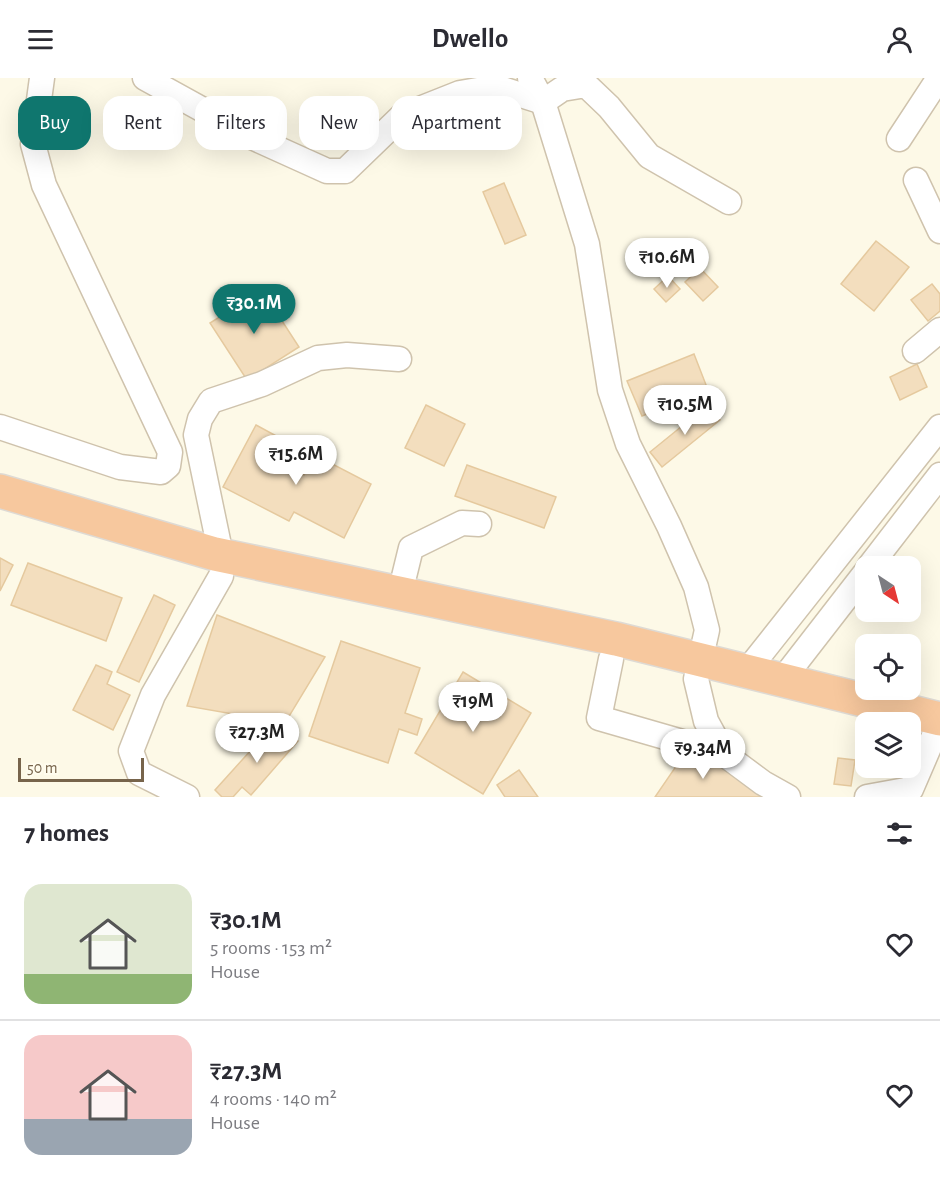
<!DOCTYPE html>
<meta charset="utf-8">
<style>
body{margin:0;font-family:"Alegreya Sans",sans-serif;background:#f2f2f3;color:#2b2b33;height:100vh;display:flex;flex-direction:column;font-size:22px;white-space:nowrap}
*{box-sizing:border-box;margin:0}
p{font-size:20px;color:#7c7c81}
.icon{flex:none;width:33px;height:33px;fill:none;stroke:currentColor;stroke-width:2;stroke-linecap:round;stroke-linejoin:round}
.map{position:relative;height:719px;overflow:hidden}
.details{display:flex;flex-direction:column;background:#fff;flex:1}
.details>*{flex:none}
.hud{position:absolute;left:18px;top:18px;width:600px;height:54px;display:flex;gap:12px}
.needle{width:39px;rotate:144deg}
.controls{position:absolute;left:855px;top:478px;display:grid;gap:12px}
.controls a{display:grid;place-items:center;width:66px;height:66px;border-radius:12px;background:#fff;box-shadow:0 6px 24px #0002;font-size:30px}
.scale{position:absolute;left:18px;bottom:15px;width:126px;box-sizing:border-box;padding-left:6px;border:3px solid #77644b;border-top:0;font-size:16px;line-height:21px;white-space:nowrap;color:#77644b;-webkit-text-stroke:4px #fffcee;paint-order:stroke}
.price{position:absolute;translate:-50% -51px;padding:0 14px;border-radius:21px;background:#fff;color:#222;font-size:20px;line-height:39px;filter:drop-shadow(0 2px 3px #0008)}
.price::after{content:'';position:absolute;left:50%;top:36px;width:18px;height:14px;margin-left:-9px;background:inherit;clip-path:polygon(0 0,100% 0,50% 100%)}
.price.on{background:#0f766e;color:#fff}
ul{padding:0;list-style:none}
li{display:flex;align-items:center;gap:18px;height:150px;padding:0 24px}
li+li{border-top:2px solid #e1e1e2}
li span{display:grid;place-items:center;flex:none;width:168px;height:120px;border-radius:18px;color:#555}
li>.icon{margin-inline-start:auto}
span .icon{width:72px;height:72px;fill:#fffc;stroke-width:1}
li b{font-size:26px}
h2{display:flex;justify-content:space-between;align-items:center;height:72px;padding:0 24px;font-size:26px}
.chip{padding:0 21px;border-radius:18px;background:#fff;box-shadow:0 6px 24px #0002;font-size:21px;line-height:54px}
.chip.on{background:#0f766e;color:#fff}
header{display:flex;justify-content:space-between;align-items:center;height:78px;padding:0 24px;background:#fff;font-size:27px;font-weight:600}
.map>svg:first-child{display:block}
.building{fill:#f3debe;stroke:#e5c99e;stroke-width:1.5}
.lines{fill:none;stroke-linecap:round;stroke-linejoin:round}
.minor-casing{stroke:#cfc3ad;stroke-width:27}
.highway-casing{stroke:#dedad4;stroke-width:36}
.minor{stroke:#fff;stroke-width:24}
.highway{stroke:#f7c89e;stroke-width:33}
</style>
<header><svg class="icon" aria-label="menu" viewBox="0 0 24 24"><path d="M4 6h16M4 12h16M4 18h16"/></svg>Dwello<svg class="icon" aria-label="person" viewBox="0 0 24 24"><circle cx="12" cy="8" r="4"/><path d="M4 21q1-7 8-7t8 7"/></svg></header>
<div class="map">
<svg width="940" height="719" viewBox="0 0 940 719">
<rect width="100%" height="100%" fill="#fdf9e7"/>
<g class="building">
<path d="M504,105L526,157L505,166L483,114Z"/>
<path d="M876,163L909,189L874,233L841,206Z"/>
<path d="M700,190L718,209L703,223L685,204Z"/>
<path d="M668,198L680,211L666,224L654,211Z"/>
<path d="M932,206L940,216V233L928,243L911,222Z"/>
<path d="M262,212L299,269L247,302L210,245Z"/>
<path d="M694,276L708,312L642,338L627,303Z"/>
<path d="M917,286L927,309L900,322L890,299Z"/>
<path d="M426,327L465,346L444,388L405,370Z"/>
<path d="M708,327L720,342L662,389L650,374Z"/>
<path d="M256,347L282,361L272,381L304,397L315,377L371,406L344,460L294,434L289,443L223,409Z"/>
<path d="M467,387L556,419L544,450L455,418Z"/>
<path d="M0,480L13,487L0,513Z"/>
<path d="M28,485L122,520L106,563L11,527Z"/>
<path d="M154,517L175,527L139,604L117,594Z"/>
<path d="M217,537L325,579L285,645L187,628Z"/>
<path d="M341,563L420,590L405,635L422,641L417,657L399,651L388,685L309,658Z"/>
<path d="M96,587L112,594L107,606L130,617L113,652L73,632Z"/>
<path d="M463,594L531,635L483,716L415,675Z"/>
<path d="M270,651L298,663L251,717L242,709L233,719H222L215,712Z"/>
<path d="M690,668L765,719H655Z"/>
<path d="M838,680L855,682L851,708L834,706Z"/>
<path d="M866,686V690H893L891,697L864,690Z"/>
<path d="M519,692L538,719H505L497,707Z"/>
</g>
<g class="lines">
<g class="minor-casing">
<g id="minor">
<path d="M145,0L254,60L327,93H345L402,38L460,15L496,9L543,24L562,11L586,7L609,29L649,78L729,124"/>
<path d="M530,0L543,24L587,166L610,312L628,366L669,448L696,509L707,552L696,601L706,643L724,676L763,705L788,719"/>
<path d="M899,61L939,0"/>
<path d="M916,102L940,153"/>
<path d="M915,273L940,252"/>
<path d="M0,349L120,389L161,394L168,388L170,374L44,107L33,66L42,0"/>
<path d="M221,477L196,357L200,341L211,323L262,306L318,280L347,277L399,281"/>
<path d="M869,489L940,397"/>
<path d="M400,515L411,470L462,445L479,446"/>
<path d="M611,581L599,640L724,676"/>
<path d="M747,593L940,349"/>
<path d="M783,601L866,494"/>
<path d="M187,719L139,695L131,673L153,617L221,498"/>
<path d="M867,719L911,711L933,660"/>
</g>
</g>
<g class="highway-casing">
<path id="highway" d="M0,413L215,476L616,561L940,641"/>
</g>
<use href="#minor" class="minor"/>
<use href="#highway" class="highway"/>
</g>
</svg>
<div class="controls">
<a><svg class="needle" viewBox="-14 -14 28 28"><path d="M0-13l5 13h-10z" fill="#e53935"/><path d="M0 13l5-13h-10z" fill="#7c7c81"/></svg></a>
<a><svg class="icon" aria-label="locate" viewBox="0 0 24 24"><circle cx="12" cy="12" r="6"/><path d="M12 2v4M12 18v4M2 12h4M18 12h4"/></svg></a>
<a><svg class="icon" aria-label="layers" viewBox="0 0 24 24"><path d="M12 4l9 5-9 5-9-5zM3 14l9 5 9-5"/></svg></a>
</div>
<div class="scale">50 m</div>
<b class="price" style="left:667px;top:211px">₹10.6M</b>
<b class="price on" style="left:254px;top:257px">₹30.1M</b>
<b class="price" style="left:685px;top:358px">₹10.5M</b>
<b class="price" style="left:296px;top:408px">₹15.6M</b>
<b class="price" style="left:473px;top:655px">₹19M</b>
<b class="price" style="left:257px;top:686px">₹27.3M</b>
<b class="price" style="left:703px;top:702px">₹9.34M</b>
<div class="hud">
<a class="chip on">Buy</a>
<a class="chip">Rent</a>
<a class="chip">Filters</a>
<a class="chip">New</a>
<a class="chip">Apartment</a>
</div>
</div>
<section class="details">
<h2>7 homes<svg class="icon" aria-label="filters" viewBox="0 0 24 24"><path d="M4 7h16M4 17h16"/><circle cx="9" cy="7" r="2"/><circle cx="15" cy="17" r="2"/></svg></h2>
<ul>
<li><span style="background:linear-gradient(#dfe7d0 75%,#8fb573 0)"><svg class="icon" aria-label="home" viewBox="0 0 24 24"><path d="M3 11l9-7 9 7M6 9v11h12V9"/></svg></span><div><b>₹30.1M</b><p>5 rooms · 153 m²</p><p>House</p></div><svg class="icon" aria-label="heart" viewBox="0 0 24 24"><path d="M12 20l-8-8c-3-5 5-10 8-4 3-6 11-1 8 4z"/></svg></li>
<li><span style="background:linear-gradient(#f6c9c9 70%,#9aa5b1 0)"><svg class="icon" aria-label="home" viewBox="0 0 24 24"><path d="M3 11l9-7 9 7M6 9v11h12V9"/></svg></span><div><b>₹27.3M</b><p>4 rooms · 140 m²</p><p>House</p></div><svg class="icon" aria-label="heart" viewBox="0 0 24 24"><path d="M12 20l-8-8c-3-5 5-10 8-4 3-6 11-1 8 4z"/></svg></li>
</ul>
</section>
